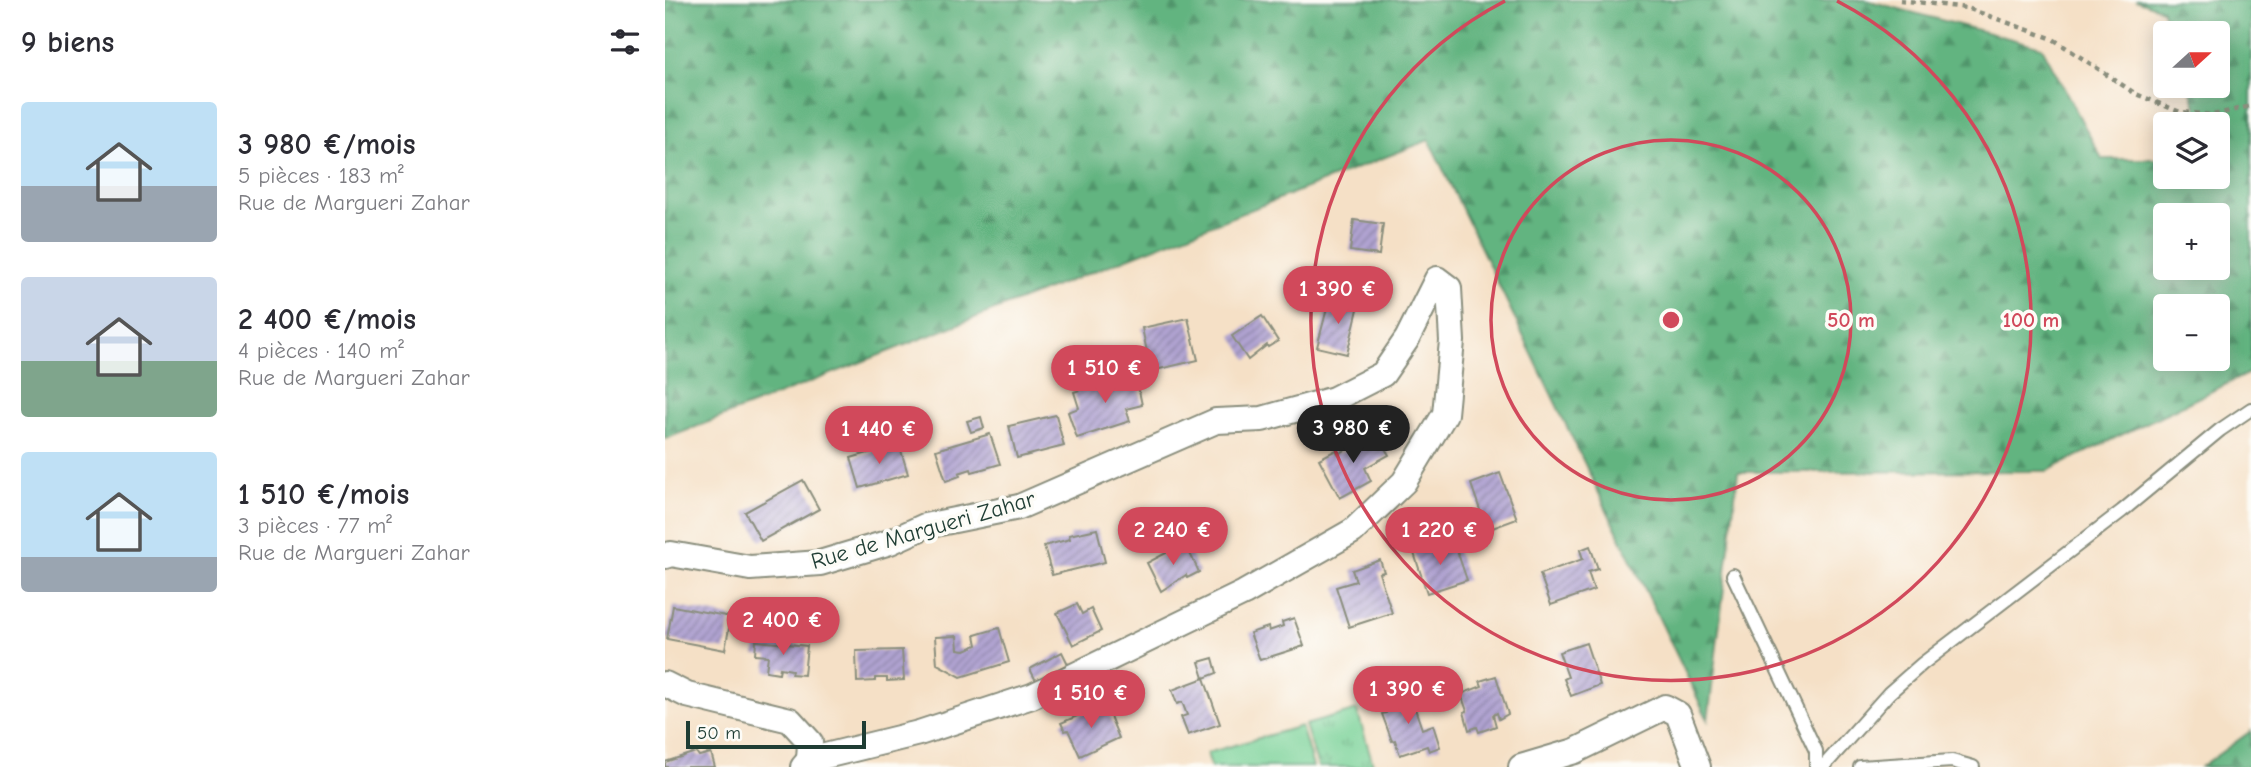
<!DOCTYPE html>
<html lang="fr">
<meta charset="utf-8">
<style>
body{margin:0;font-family:"Comic Neue",sans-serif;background:#f2f2f3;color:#2b2b33;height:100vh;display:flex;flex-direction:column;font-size:26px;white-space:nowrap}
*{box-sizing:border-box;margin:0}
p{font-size:23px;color:#7c7c81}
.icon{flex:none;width:38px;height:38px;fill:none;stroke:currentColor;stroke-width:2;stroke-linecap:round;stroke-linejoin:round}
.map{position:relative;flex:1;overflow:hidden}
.details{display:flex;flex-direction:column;background:#fff;width:665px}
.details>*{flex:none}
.needle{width:46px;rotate:69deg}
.fabs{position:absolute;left:1488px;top:21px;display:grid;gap:14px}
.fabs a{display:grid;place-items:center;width:77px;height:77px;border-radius:7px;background:#fff;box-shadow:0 4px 18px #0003;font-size:35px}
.scale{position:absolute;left:21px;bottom:18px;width:180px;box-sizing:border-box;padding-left:7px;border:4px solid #1f3d34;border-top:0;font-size:19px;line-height:24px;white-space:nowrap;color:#1f3d34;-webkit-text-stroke:5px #fdfcf7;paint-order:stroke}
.price{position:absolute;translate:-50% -60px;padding:0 16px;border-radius:24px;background:#d1495b;color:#fff;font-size:23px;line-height:46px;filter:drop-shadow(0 2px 4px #0008)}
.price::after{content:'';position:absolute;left:50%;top:42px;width:21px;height:16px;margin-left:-10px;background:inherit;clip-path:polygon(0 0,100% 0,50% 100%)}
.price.on{background:#222;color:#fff}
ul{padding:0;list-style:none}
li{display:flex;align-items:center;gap:21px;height:175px;padding:0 21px}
li span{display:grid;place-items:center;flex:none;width:196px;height:140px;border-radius:7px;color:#555}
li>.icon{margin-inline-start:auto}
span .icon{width:84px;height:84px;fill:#fffc;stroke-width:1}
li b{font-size:30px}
h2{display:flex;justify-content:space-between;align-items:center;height:84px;padding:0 21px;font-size:30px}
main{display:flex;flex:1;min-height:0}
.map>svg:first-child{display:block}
.forest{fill:url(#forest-firs);stroke:#40785a;stroke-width:2;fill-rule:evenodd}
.park{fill:url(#park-tufts);stroke:#4c8866;stroke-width:2}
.pitch{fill:#79d298;stroke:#4c8866;stroke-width:2}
.building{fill:url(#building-hatch)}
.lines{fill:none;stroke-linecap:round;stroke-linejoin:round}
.lane-casing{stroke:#8a8e7d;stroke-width:16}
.street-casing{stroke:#8a8e7d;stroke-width:28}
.path{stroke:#8a8e7d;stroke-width:4.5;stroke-dasharray:5 5;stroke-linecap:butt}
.lane{stroke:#fff;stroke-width:12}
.street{stroke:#fff;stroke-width:24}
.ring{fill:none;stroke:#d1495b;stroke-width:3.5}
.labels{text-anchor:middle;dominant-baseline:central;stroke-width:7;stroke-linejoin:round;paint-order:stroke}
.street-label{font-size:23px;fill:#1f3d34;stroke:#fdfcf7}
.centre{fill:#d1495b;stroke:#fdfcf7;stroke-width:3.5}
.ring-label{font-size:21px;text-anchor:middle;font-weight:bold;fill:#d1495b;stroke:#fdfcf7;stroke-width:7;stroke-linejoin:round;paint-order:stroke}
</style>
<main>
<section class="details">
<h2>9 biens<svg class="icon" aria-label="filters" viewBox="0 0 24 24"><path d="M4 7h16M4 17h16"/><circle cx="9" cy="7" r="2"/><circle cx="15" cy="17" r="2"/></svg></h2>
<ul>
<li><span style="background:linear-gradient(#bfe0f5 60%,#9aa5b1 0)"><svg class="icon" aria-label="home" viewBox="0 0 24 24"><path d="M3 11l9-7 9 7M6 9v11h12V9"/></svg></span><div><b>3 980 €/mois</b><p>5 pièces · 183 m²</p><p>Rue de Margueri Zahar</p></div></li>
<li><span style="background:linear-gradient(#c9d6e8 60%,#7fa58c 0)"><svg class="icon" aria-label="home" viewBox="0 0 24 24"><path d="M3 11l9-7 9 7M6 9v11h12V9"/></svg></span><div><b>2 400 €/mois</b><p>4 pièces · 140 m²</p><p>Rue de Margueri Zahar</p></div></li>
<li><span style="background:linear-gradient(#bfe0f5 75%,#9aa5b1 0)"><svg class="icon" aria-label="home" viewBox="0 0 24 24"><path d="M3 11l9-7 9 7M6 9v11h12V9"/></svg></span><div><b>1 510 €/mois</b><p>3 pièces · 77 m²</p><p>Rue de Margueri Zahar</p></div></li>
</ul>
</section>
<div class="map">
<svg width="1586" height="767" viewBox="0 0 1586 767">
<defs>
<pattern id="forest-firs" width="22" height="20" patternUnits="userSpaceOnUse" patternTransform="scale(1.75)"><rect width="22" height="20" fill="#62b480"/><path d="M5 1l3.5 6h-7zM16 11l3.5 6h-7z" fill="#50946a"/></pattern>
<pattern id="park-tufts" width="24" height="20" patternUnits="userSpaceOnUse" patternTransform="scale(1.75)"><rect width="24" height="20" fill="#79d298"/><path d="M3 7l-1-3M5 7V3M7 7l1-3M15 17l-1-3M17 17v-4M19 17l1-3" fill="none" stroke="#63ac7d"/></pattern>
<pattern id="building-hatch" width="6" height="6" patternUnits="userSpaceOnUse" patternTransform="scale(1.75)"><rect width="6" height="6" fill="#b0a3d1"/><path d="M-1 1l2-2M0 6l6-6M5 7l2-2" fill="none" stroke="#8f86aa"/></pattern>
</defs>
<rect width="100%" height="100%" fill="#fdfcf7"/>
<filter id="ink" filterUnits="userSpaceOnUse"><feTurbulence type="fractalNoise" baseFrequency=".0143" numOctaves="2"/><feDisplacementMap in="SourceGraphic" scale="14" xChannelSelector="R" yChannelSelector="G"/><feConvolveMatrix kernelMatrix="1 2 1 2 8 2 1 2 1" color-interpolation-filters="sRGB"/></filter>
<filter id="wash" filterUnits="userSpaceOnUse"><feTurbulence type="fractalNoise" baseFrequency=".00686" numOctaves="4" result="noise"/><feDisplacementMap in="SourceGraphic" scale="28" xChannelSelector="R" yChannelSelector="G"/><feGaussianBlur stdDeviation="1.57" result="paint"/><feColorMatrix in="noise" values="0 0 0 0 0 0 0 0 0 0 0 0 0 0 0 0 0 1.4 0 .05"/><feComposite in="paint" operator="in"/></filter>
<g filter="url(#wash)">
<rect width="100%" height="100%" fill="#f5e0c6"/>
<g class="forest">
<path d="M0,0H1201L1377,47L1437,159H1500V177H1552V124H1537L1524,86H1552V33H1506L1497,9L1470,0H1586V372L1382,471L1073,472L1043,720L764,140L0,439ZM1500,215H1552V268H1500ZM1500,306H1552V359H1500Z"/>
<path d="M1586,731V767H1536Z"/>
</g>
<path class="park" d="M692,710L709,767H653L640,725Z"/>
<path class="pitch" d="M636,726L648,767H546L542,753Z"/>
<g id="blocks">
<g class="building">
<path d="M689,220L718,224L714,255L685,251Z"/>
<path d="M665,297L694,305L682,354L652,347Z"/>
<path d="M597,316L613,341L603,347L602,345L583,360L567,336Z"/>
<path d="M523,318L533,360L486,371L477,328Z"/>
<path d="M470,372L477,405L461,409L465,421L412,438L403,412L414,408L409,392Z"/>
<path d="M391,415L399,446L352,458L344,426Z"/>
<path d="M316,417L319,428L306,432L302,421Z"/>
<path d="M325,434L335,464L307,472L306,469L294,473L295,476L281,481L271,450Z"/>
<path d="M711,434L724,455L700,468L706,481L675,498L654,459L671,450L673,454Z"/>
<path d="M234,444L243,474L195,488L186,458Z"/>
<path d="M835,473L852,519L822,530L806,484Z"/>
<path d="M138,480L154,509L96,541L80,512Z"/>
<path d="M432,529L440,562L387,575L379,546L405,539L404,535Z"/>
<path d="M788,539L802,580L762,593L749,553L762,548L763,551L775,547L774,544Z"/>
<path d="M520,543L534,572L522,578L521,575L496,591L482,563Z"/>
<path d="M925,546L933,569L923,572L929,590L886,605L875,574L918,559L915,550Z"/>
<path d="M715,560L719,572L714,573L727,613L684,627L671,587L691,581L687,570Z"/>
<path d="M412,604L417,614L426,609L436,631L408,645L392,613Z"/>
<path d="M8,606L66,617L60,650L2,639Z"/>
<path d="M629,618L639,646L595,660L585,633L603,627L604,631L618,626L617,622Z"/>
<path d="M334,628L344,662L296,677L272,664L270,637L292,636L293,649L300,650L312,645L310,635Z"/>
<path d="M91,641L142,646L139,675L126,674L127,670L115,668L114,673L101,671L103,656L90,655Z"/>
<path d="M921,643L935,685L906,696L899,679L903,677L894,652Z"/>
<path d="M237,650L239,680L222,681V678H210V681L192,682L191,651Z"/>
<path d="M397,652L403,664L371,681L365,669Z"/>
<path d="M548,658L552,673L539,678L534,662Z"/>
<path d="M831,676L843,714L834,719L832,713L828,715L831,726L814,732L812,727L804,730L799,712L802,711L796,694L817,686L815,681Z"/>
<path d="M539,678L555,724L523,735L516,717L522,715L517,702L512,704L507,690Z"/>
<path d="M745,694L757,729L768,725L775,747L764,751L762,746L735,755L730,740L727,741L717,714L721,713L717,703Z"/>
<path d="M440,704L454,738L415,756L403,730L400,731L396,723Z"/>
<path d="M31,752L34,756L46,753L50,767H0V762Z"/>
</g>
</g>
</g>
<g filter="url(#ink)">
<use href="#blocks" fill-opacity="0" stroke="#8a8e7d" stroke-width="2"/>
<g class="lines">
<g class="lane-casing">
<g id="lane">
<path d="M1068,575L1151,751V767"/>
<path d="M1158,767L1224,693L1257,664L1457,511L1555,430L1586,409"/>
<path d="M1195,767L1287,761L1308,767"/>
</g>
</g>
<g class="street-casing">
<g id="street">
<path d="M0,556L6,554L85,568L155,563L225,542L260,526L354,507L551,421L597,419L669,399L718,374L742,339L772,279L784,288L787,341L780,414L739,482L688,531L579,593L367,696L254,733L144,760L138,767"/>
<path d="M0,684L22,695L125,720L145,742L144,760"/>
<path d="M856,767L910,751L1000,707L1013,714L1033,767"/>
</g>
</g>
<path class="path" d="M1235,0L1302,8L1388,39L1471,94L1515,112L1548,115L1586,106"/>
<use href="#lane" class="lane"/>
<use href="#street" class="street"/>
</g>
</g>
<g class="ring">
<circle cx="1006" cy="320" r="180"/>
<path d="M1172 1A360 360 0 1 1 840 1"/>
</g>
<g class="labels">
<g class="street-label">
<text transform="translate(258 530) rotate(-16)">Rue de Margueri Zahar</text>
</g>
</g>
<circle cx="1006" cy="320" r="10" class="centre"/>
<g class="ring-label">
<text x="1186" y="327">50 m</text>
<text x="1366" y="327">100 m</text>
</g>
</svg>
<div class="fabs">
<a><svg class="needle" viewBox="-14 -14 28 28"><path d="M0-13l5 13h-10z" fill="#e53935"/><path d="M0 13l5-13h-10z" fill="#7c7c81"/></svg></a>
<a><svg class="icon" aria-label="layers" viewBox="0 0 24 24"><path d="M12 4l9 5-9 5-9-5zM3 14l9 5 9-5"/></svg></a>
<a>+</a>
<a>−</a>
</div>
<div class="scale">50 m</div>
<b class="price" style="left:673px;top:326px">1 390 €</b>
<b class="price" style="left:440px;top:405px">1 510 €</b>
<b class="price on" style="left:688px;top:465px">3 980 €</b>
<b class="price" style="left:214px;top:466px">1 440 €</b>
<b class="price" style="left:508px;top:567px">2 240 €</b>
<b class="price" style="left:775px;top:567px">1 220 €</b>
<b class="price" style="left:118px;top:657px">2 400 €</b>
<b class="price" style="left:743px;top:726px">1 390 €</b>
<b class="price" style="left:426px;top:730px">1 510 €</b>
</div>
</main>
